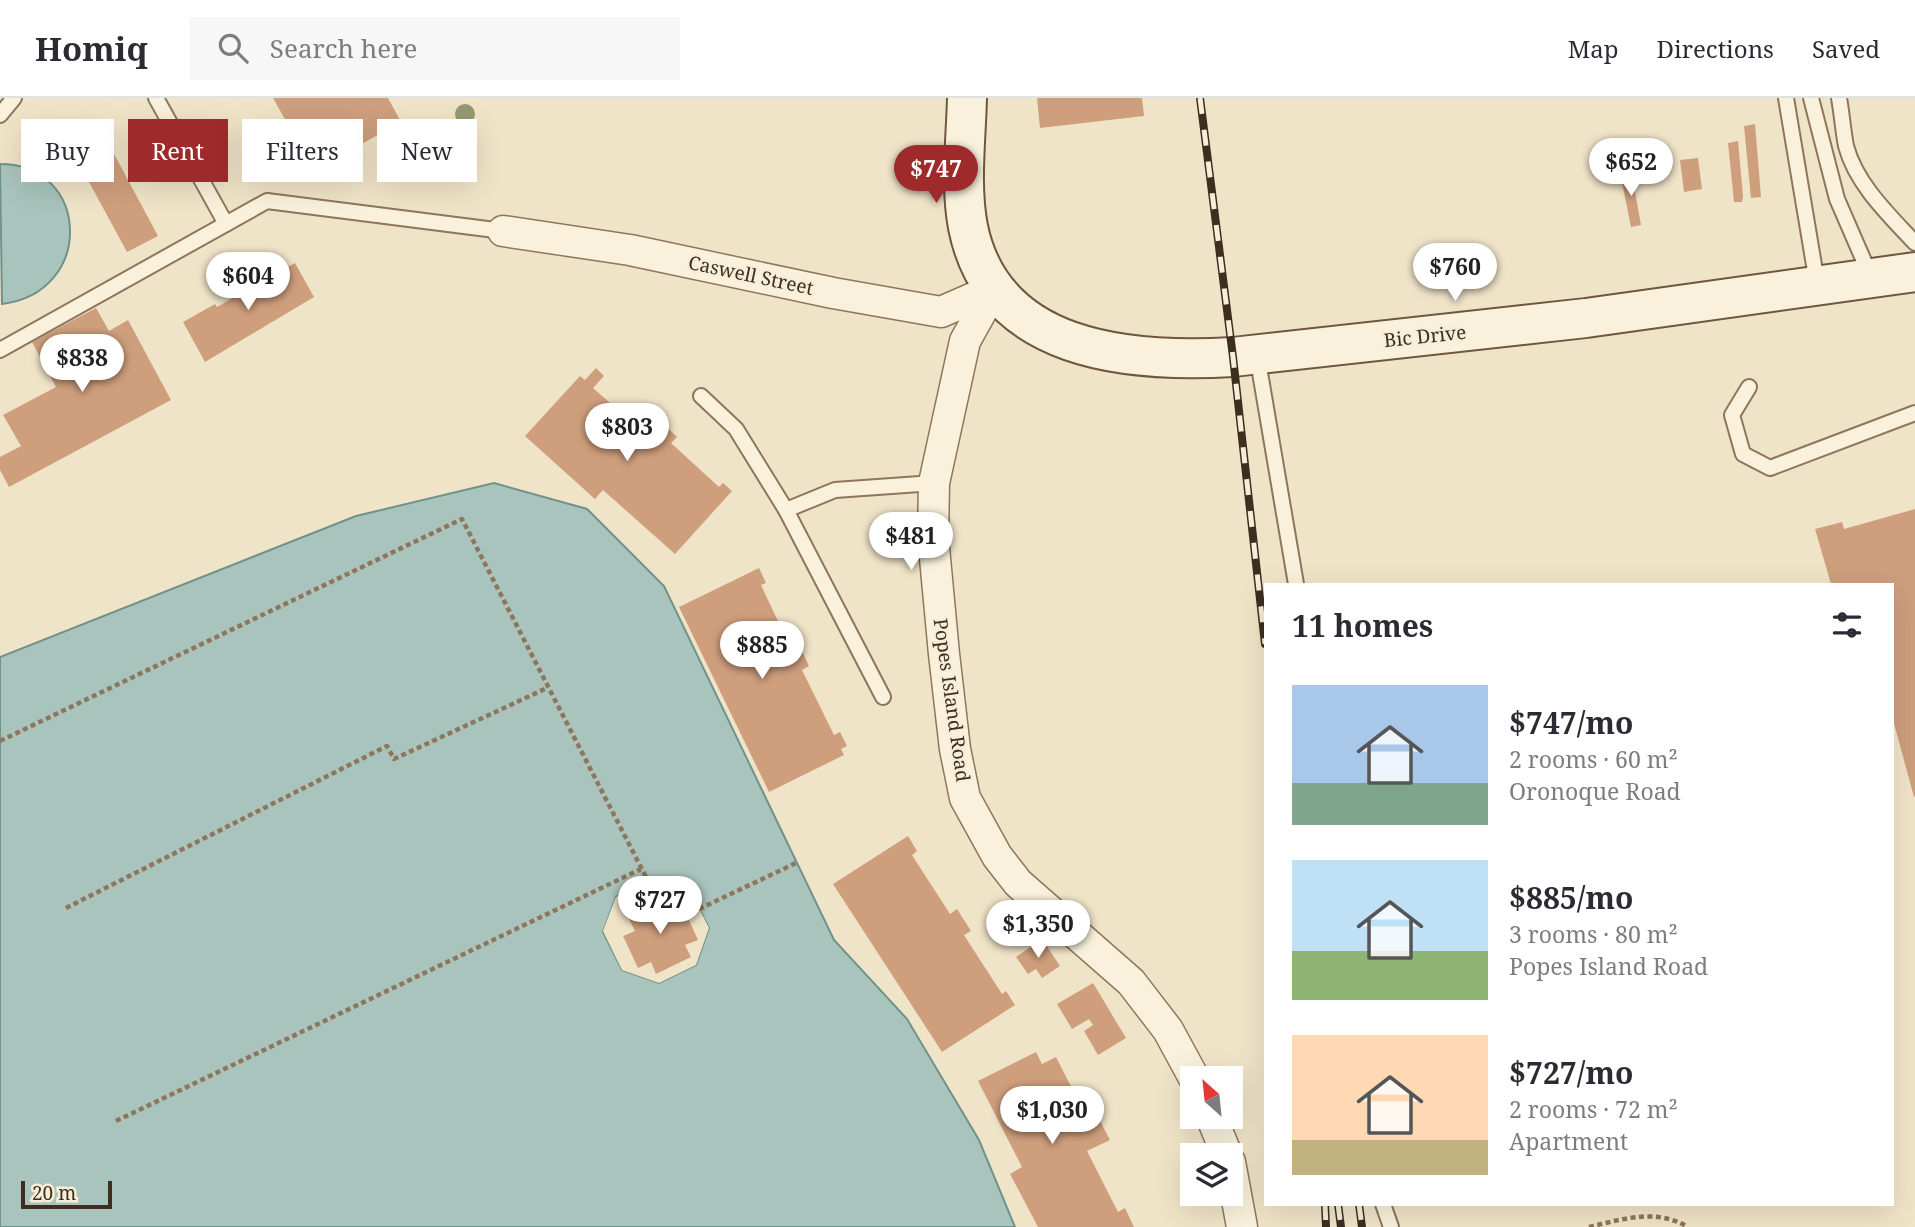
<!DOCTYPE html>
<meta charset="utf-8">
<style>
body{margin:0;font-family:"Noto Serif",serif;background:#f7f7f7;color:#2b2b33;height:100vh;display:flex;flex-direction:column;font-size:26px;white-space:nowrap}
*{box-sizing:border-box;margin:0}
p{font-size:23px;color:#7c7c81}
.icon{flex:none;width:38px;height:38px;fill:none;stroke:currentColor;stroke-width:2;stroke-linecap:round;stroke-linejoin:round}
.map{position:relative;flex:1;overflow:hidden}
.panel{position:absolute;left:1264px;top:485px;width:630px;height:623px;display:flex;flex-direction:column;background:#fff;border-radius:0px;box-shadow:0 7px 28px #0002}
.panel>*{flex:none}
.top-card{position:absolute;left:21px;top:21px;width:665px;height:63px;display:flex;gap:14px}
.needle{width:46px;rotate:333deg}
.tools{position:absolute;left:1180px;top:968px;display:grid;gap:14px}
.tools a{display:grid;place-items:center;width:63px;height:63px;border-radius:0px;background:#fff;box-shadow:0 7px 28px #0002;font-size:35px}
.scale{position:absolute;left:21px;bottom:18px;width:91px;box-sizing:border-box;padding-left:7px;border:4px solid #3d2e20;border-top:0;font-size:19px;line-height:24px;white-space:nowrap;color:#3d2e20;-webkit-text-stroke:5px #f7eed8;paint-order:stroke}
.price{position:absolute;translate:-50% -60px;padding:0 16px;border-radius:24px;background:#fff;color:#222;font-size:23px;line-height:46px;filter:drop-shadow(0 2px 4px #0008)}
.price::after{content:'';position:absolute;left:50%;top:42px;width:21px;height:16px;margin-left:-10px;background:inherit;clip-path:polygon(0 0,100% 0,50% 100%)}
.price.selected{background:#9e2a2b;color:#fff}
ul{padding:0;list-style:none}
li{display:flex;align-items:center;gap:21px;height:175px;padding:0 28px}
li span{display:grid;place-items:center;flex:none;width:196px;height:140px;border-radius:0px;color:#555}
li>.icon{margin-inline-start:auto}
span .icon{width:84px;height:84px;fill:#fffc;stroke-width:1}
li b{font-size:30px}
h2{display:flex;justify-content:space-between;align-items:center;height:84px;padding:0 28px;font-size:30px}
.pill{padding:0 24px;border-radius:0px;background:#fff;box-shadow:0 7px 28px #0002;font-size:24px;line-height:63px}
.pill.selected{background:#9e2a2b;color:#fff}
header{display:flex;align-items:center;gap:42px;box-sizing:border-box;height:98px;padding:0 35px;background:#fff;border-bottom:2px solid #e1e1e2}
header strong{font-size:33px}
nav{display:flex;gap:38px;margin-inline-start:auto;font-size:24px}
.search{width:490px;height:63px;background:#f7f7f7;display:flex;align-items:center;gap:18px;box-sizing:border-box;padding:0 24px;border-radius:0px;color:#7c7c81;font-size:26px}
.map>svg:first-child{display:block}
.water{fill:#a9c4bc;stroke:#6f938a;stroke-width:2;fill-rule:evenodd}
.pier{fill:#f0e4c8;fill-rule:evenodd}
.building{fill:#cf9f7d}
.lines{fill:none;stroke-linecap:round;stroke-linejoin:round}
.lane-casing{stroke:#8d765c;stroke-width:18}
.street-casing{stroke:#8d765c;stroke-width:33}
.secondary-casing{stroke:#6f573f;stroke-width:42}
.path{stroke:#8d765c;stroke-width:4.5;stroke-dasharray:5 3.5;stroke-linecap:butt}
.lane{stroke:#faf1dc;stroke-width:14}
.street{stroke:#faf1dc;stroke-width:30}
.secondary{stroke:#faf1dc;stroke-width:38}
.rail-casing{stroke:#3d2e20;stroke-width:8}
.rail{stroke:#f7eed8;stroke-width:5;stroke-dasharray:16;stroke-linecap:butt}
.tree{fill:#96986f}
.labels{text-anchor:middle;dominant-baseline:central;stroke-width:5;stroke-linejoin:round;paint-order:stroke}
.street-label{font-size:19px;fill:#3d2e20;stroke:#f7eed8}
</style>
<header>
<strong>Homiq</strong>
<div class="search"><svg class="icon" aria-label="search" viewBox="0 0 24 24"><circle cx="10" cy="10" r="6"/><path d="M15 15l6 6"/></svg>Search here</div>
<nav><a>Map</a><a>Directions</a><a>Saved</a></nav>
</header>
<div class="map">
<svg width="1915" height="1129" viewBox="0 0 1915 1129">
<rect width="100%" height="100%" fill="#f0e4c8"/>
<g class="water">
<path d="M0,66C91,66 95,195 2,206Z"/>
<path d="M494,385L587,411L664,488L834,842L907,921L979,1042L1015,1129H0V559L356,418ZM654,780L690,793L709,830L696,867L659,885L622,872L603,834L616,799Z"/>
</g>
<path class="pier" d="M654,780L690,793L709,830L696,867L659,885L622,872L603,833L616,799ZM654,784L687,796L705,830L693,865L659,881L625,869L607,833L619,801Z"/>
<g class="building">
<path d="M273,0H388L401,24L304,78L277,29L287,25Z"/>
<path d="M1037,0H1142L1144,18L1040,30Z"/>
<path d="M1755,26L1761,99L1751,100L1744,28Z"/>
<path d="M1738,43L1743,98L1742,104H1734L1728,45Z"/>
<path d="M113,54L158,138L127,154L82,71Z"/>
<path d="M1698,60L1702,91L1684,94L1680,62Z"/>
<path d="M1631,72L1641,127L1631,129L1620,74Z"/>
<path d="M295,165L314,199L205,264L183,224L215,206L217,209Z"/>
<path d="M96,210L109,233L128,222L171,302L9,389L0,372V359L21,348L3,317L56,289L32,244Z"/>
<path d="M596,270L604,278L593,290L644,335L657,320L677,339L671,345L719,389L723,385L732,393L675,456L603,392L595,401L525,338L580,278L585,282Z"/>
<path d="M1915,411V698L1914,699L1892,618V486H1831L1815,431L1842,424L1844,431Z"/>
<path d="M759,470L766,485L761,487L792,553L800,549L809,568L802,572L834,637L840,634L847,648L841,651L844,657L769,694L679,509Z"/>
<path d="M908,738L917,753L912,757L950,816L957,811L971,833L964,837L1002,896L1006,893L1015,907L942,954L833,786Z"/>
<path d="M662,800L668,813L682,807L698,842L685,847L691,859L656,876L651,864L638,870L623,838L635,833L627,817Z"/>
<path d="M1042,841L1060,868L1042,880L1036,871L1028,876L1016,859Z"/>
<path d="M1093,885L1126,940L1098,957L1084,933L1093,927L1089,921L1072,931L1057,906Z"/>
<path d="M1036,954L1042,966L1056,959L1088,1022L1097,1017L1110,1042L1087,1053L1118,1114L1125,1110L1134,1129H1038L1010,1076L1022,1069L978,983Z"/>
</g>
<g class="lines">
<g class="lane-casing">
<g id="lane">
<path d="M156,0L226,126"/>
<path d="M1786,0L1817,185"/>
<path d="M1811,0L1837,101L1870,177"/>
<path d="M1839,0C1842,16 1843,33 1846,48C1856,86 1889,117 1915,145"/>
<path d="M0,17L14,0"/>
<path d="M0,252L267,103L503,133"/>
<path d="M1257,257L1296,486"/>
<path d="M1749,289L1732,317L1743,356L1770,370L1915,315"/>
<path d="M701,298L736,331L786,412L835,392L934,385"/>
<path d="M786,412L883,599"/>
<path d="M1383,1106L1391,1129"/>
</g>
</g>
<g class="street-casing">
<g id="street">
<path d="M503,133L630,152L833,195L941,214L994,191"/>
<path d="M994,191L965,243L934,385L933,439L944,556L955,651L965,700L997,758L1018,785L1131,884L1168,932L1194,980"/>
<path d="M1211,1018L1227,1057"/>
<path d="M1230,1064L1242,1129"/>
</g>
</g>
<g class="secondary-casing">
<path id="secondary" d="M967,0C966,42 960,87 968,129C993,254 1128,265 1233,259L1586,220L1915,174"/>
</g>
<g class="path">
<path d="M0,643L462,421L648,783"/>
<path d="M66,810L387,648L394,661L547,590"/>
<path d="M699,811L796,765"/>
<path d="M116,1023L641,771"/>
<path d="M1589,1129C1623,1121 1656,1110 1688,1129"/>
</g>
<use href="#lane" class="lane"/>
<use href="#street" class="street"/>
<use href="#secondary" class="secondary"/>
<g class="rail-casing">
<g id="rail">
<path d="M1200,0L1233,259L1265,546"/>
<path d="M1325,1106L1326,1129"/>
<path d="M1338,1106L1341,1129"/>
<path d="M1359,1106L1362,1129"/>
</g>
</g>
<use href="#rail" class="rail"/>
</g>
<circle class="tree" cx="465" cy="16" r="10"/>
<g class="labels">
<g class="street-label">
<text transform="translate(751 177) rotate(12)">Caswell Street</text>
<text transform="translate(1425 238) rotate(-6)">Bic Drive</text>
<text transform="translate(952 602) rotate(82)">Popes Island Road</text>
</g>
</g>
</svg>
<div class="tools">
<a><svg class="needle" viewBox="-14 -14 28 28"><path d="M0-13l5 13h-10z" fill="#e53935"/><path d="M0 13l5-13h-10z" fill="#7c7c81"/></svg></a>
<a><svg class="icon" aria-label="layers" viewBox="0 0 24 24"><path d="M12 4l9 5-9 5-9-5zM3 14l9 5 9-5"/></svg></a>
</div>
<div class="scale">20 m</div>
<b class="price" style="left:1631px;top:100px">$652</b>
<b class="price selected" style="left:936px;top:107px">$747</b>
<b class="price" style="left:1455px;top:205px">$760</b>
<b class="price" style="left:248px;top:214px">$604</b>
<b class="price" style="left:82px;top:296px">$838</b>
<b class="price" style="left:627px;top:365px">$803</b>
<b class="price" style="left:911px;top:474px">$481</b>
<b class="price" style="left:762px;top:583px">$885</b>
<b class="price" style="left:660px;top:838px">$727</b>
<b class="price" style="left:1038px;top:862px">$1,350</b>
<b class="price" style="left:1052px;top:1048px">$1,030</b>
<div class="top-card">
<a class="pill">Buy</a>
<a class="pill selected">Rent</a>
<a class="pill">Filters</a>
<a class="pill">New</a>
</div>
<section class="panel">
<h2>11 homes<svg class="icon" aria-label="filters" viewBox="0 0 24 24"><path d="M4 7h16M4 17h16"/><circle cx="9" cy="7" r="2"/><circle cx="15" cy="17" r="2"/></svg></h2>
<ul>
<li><span style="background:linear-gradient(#a9c7e8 70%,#7fa58c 0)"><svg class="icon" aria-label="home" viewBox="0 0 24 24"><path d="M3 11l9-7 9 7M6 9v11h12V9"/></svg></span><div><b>$747/mo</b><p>2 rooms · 60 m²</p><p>Oronoque Road</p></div></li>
<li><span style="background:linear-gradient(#bfe0f5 65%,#8fb573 0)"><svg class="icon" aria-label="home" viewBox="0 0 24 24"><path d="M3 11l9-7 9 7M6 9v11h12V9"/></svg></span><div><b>$885/mo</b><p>3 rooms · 80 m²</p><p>Popes Island Road</p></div></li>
<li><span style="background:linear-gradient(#ffd9b3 75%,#c2b280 0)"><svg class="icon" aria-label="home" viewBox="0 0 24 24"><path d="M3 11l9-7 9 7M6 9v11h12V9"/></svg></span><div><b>$727/mo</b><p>2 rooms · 72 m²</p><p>Apartment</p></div></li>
</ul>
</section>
</div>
